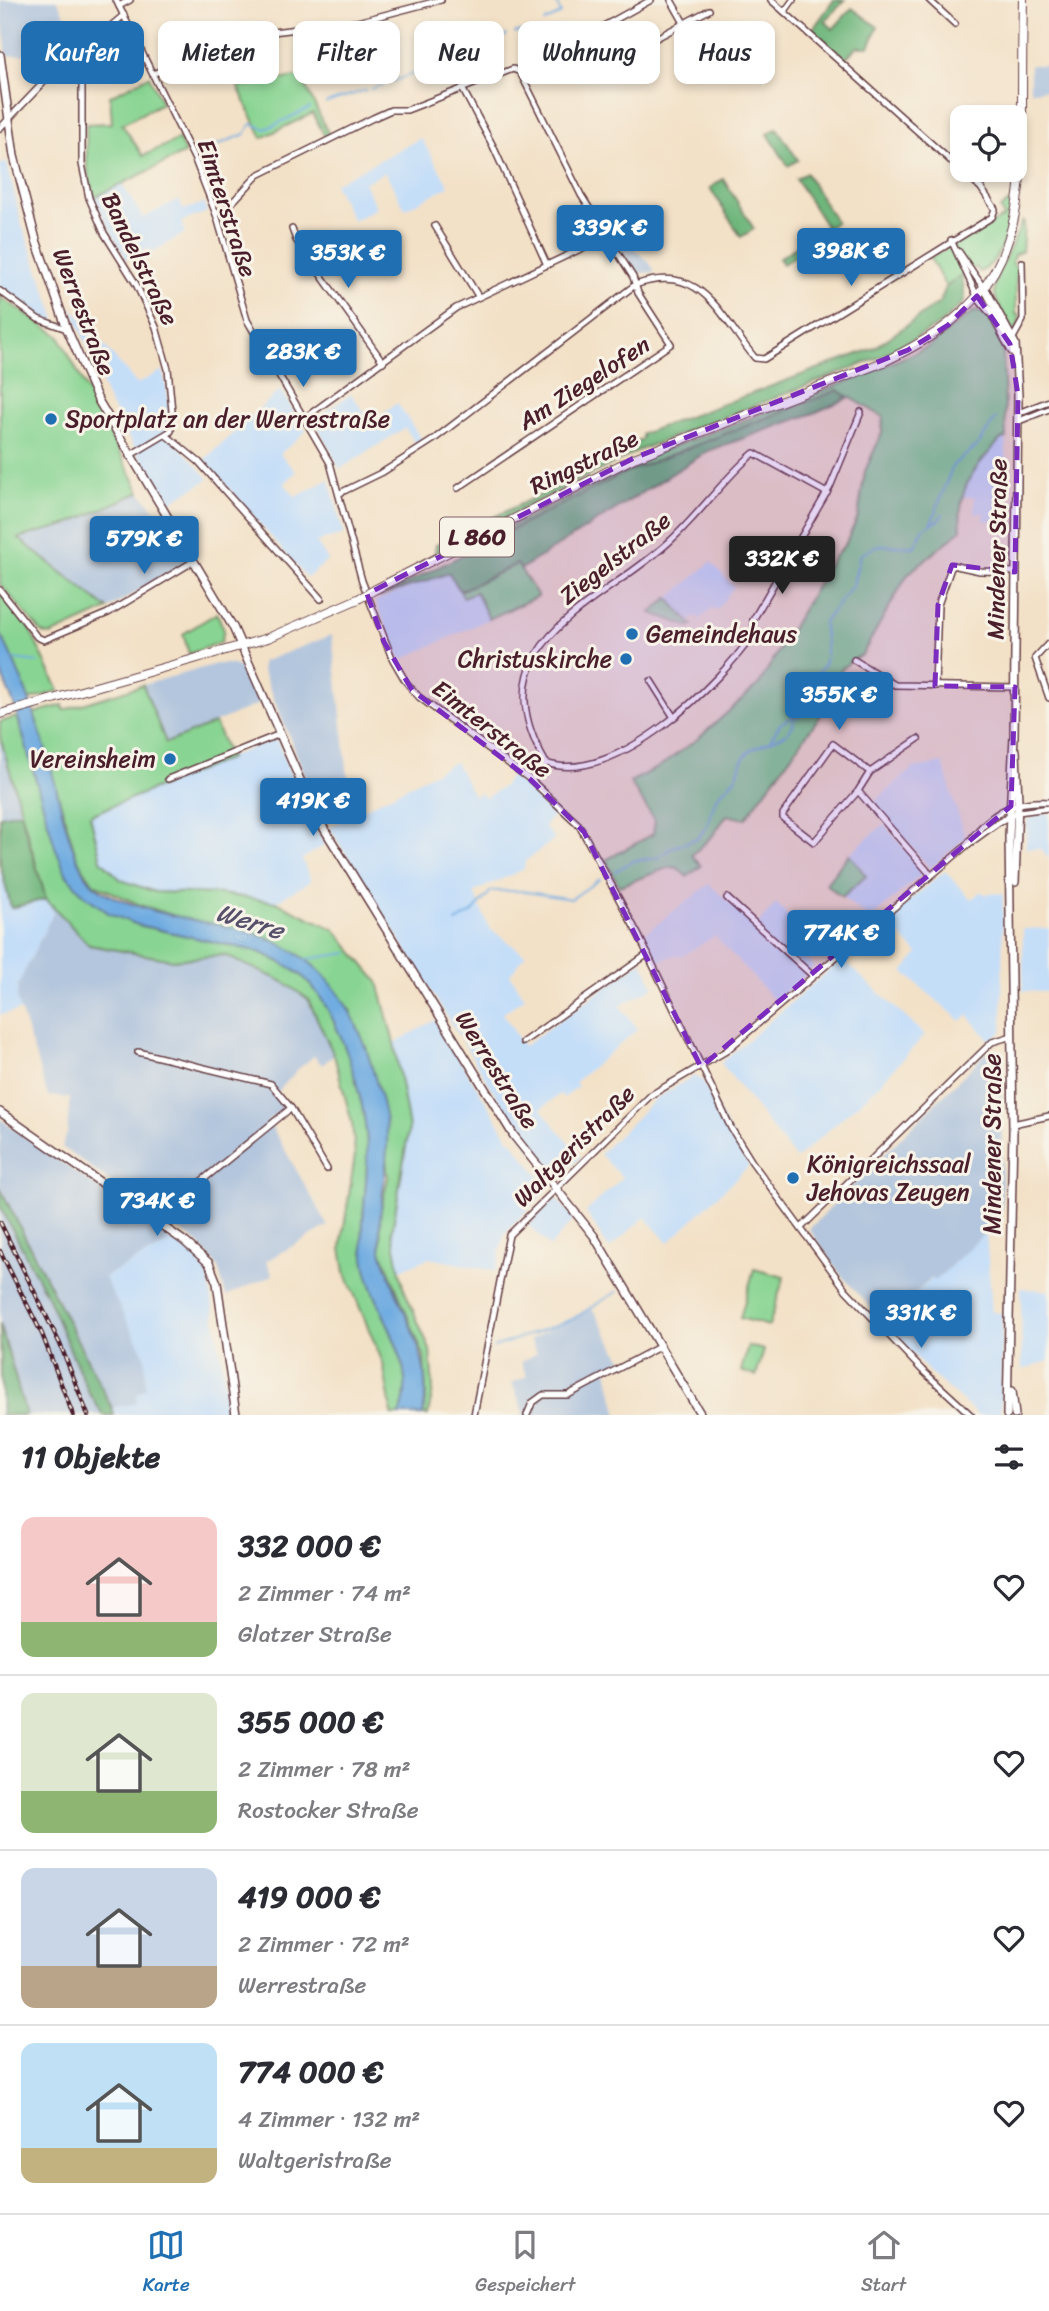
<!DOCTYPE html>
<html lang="de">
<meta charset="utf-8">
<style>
body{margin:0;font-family:Sriracha,sans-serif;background:#f7f7f7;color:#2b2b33;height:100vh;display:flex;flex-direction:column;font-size:26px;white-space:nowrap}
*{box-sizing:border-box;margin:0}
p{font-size:23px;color:#7c7c81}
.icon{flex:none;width:38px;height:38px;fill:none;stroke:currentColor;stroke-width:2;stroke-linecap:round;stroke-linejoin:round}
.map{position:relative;height:1415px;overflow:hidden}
.sheet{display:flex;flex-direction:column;background:#fff;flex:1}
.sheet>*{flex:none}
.hud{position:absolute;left:21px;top:21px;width:1008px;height:63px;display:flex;gap:14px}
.buttons{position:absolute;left:950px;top:105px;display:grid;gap:14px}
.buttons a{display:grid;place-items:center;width:77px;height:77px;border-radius:14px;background:#fff;box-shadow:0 4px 10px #0003;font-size:35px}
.price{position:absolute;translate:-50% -60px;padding:0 16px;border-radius:7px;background:#1f6fb2;color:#fff;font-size:23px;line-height:46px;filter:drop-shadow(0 2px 4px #0008)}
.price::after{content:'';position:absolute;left:50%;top:42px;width:21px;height:16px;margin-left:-10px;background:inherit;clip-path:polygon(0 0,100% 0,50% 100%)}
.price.current{background:#222;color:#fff}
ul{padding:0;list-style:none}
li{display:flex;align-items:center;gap:21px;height:175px;padding:0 21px}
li+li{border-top:2px solid #e1e1e2}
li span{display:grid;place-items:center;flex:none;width:196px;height:140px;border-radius:14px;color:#555}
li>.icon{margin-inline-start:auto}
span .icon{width:84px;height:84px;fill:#fffc;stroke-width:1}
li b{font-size:30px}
h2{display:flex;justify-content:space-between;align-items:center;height:84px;padding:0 21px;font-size:30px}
.chip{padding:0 24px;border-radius:14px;background:#fff;box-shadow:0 4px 10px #0003;font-size:24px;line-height:63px}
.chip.current{background:#1f6fb2;color:#fff}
.tab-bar{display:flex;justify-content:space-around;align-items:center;height:98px;border-top:2px solid #e1e1e2;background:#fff;font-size:19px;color:#7c7c81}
.tab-bar a{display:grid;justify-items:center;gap:4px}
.tab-bar .current{color:#1f6fb2}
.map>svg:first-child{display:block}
.built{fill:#c5def8}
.industrial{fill:#b4c6dd}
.green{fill:#88d492;stroke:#697a5e;stroke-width:2}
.forest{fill:#6eb67c;stroke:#5c6a54;stroke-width:2}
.water{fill:#6face1;stroke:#5c6686;stroke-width:2}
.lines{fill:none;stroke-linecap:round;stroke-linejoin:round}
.stream{stroke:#6face1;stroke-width:2}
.street-casing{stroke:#633c42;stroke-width:8}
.secondary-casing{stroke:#633c42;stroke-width:10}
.primary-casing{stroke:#633c42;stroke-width:10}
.street{stroke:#fff;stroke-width:5}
.secondary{stroke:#fff;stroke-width:7}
.primary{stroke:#fff;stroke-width:8}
.rail-casing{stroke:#4a1f2b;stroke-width:4.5}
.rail{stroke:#f7f3e8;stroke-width:2;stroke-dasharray:5;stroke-linecap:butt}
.primary-bridge-casing{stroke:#633c42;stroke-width:10;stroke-linecap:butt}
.primary-bridge{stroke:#fff;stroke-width:8}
.marked{fill:#7b2cbf;fill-opacity:0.2;stroke:#7b2cbf;stroke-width:5;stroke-dasharray:14 9;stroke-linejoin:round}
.poi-dot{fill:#1f6fb2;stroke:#f7f3e8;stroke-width:2.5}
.labels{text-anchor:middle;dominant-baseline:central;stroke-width:6;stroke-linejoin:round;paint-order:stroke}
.shield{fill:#f7f3e8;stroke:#7e5f64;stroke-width:2}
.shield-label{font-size:23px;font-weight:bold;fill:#4a1f2b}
.street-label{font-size:24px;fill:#4a1f2b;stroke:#f7f3e8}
.poi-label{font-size:24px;fill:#4a1f2b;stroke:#f7f3e8;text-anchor:start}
.water-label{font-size:26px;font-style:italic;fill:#57506b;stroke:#f7f3e8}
</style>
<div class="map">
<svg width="1049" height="1415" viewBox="0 0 1049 1415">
<rect width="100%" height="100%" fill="#f7f3e8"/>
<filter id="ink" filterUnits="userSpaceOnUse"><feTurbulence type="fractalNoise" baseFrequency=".0143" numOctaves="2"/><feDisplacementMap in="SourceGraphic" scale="14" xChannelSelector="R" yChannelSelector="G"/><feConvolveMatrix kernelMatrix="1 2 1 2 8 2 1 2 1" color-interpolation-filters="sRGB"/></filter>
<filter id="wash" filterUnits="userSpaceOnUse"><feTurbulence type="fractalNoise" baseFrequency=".00686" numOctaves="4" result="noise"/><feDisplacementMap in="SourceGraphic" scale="28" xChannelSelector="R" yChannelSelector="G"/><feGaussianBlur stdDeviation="1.57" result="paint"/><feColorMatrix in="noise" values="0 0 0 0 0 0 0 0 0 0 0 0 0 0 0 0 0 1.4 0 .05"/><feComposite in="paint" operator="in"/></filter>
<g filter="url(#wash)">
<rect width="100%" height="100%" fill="#f3e1c7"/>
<g class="built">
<path d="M421,138L449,186L405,209L385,172L364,183L377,208L353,221L334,184Z"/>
<path d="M7,163L21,222L56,319L51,323L0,288V164Z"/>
<path d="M122,184L143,218L179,199L183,210L204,203L207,212L181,222L185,233L153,252L146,248L126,259L93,198Z"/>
<path d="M71,306L137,384L163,370L169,402L166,432L209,479L166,505L109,402Z"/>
<path d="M280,390L306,431L280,454L296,472L284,483L296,497L329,479L344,535L316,542L328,560L307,578L204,460Z"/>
<path d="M351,394L372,423L397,403L422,440L416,444L405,428L340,469L314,419Z"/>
<path d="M1006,438L1005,521H984V513H974L975,497H961L978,464L1001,439Z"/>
<path d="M711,562L734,587L717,610L713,608L700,619L696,616L689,622L669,598Z"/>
<path d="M450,572L476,591L489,619L401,660L375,601Z"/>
<path d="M276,738L299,795L325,845L302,859L311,881L276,902L221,894L155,892L121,880L101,860L90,815Z"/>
<path d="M455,762L474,796L481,793L485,798L504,786L512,773L557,812L544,826L555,839L525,861L524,869L474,892L489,928L526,955L510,974L525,998L503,1013L520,1041L524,1046L642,961L654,987L620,1006L638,1029L575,1082L578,1086L564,1098L560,1094L541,1109L581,1157L559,1178L530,1148L517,1129L329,827Z"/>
<path d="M943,763L965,838L930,868L873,803L913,768Z"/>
<path d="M1049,813V859L1041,849L1026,848L1027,821L1035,815Z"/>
<path d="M884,824L924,872L870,919L842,897L866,876L849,854Z"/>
<path d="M0,864L11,907L46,899L53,913L18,985L17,999L22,1010L0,1015Z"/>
<path d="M945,871L971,900L981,891L984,894L1003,893L1002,1031L990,1041L968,1015L961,1021L903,972L918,954L886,920Z"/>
<path d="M709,884L756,927L776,903L814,942L808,947L812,951L806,958L814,967L775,1001L715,936L682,956L674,955L658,962L643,935Z"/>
<path d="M1049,928V992L1023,991V929Z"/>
<path d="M842,959L925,1035L875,1089L796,1159L721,1063Z"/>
<path d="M435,1020L506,1134L545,1184L547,1190L504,1234L496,1271L429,1258L400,1270L394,1250L392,1232L409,1128L394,1043Z"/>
<path d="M694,1076L702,1080L749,1166L668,1243L645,1217L609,1249L586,1212L622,1178L600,1154L655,1099Z"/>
<path d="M555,1198L575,1218L550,1247L528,1225Z"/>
<path d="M986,1232L992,1312L1002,1313L1001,1415H978L930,1373L883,1321L933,1278L936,1280Z"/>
<path d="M174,1241L194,1255L208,1275L230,1415H114L112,1408L135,1403L104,1277Z"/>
<path d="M1021,1288L1049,1291V1361L1022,1370Z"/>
</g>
<g class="industrial">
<path d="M0,0H57L65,15L86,37L47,73L28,54L7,56Z"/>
<path d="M329,53L330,65L323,66L325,85L308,86L305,56Z"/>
<path d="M1030,65H1049V90L1030,91Z"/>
<path d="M621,227L638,252L649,262L655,272L636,273L611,234Z"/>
<path d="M140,492L156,511L125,527L143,558L173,540L186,562L108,609L18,538L66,525Z"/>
<path d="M332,635L348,778L313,795L262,670V662Z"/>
<path d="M216,664H230L241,668L261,703L166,743L143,685Z"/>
<path d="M0,736L20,812L1,817L0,816Z"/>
<path d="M46,899L89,945L173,960L224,955L282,981L308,999L334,1055L322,1065L314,1056L298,1069L276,1094L286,1107L268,1120L328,1226L266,1261L273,1275L226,1296L218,1267L198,1243L62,1147L67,1133L70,1098L48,1096L17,999L18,985L53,913Z"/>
<path d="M988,1051L998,1052L1001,1057L1002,1214H990L986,1232L935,1281L932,1278L883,1321L840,1274L809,1229Z"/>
<path d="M0,1119L173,1241L104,1277L145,1356L146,1388L137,1394L136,1403L112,1408L114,1415H0Z"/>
<path d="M592,1308L623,1361L607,1370L618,1415H520L524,1413L512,1383L527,1376L521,1362L537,1353L530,1339Z"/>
</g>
<g class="green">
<path d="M225,46L243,86L301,76L329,135L325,137L313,113L262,138L220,48Z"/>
<path d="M149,76L162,103L122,124L143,156L179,139L185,153L93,198L87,166L86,124L112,123L110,96Z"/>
<path d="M1009,202H1013C1007,227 1004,260 980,272L975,267L946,287L930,258L1004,217L1000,209Z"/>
<path d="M1022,221L1024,222L1022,251L1014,255L1012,262L1020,272H1016V314L1020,315L1017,329L1013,331C1007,320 998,308 995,295C991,275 1017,241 1022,221Z"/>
<path d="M0,297L59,336L140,492L66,525L18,538L108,609L51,635L42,633L0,584Z"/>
<path d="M974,311L991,315L1003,353L1006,438L1001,439C973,470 957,486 961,530L908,574L862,655C842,663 832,681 822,700L828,705L745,819L727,815L713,835L692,855L701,866L687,877L678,868L670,867L619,886L606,860L653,834L655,821L630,782L659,767L699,738L759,684L831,561L846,543L858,517L865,471L882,433L883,417L838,390L624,473L502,534L510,526L654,454L857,378L928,347Z"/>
<path d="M517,564L538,596L489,619L476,592L463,597L460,591Z"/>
<path d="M0,591L30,630L59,691L29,700L0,633Z"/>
<path d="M668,598L689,622L693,625L690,627L651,613Z"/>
<path d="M217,613L224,630L221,642L189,654L183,634Z"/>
<path d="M143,685L166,743L215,723L230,758L90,815L101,860L121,880L155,892L221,894L276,902L334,929L378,982L394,1043L409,1128L392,1232L403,1287L430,1350L433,1390L428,1415H423L426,1399L424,1356L381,1251L380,1213L388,1178L380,1098L366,1047L350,1010L272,939L198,923L140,905L94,884L77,859L34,713L63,705L64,710Z"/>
<path d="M17,717L67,876L138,925L259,952C273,958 289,965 301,975C338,1006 366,1099 367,1146C369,1187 357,1228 366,1268C376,1315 422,1366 399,1415H392L383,1363L345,1272L341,1248L355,1155L352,1123L334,1055L308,999L282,981L224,955L173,960L89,945L46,899L0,736V722Z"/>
<path d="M849,854L866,876L842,897L826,884Z"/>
<path d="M754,1269L784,1277L769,1326L740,1318Z"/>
<path d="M748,1346L764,1350L756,1376L741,1371Z"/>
</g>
<g class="forest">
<path d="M834,0H845L825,21L833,29L852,8L878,27L869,47H857L845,59L812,30Z"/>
<path d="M777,128L798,160L788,166L768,134Z"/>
<path d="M806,173L836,222L827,228L796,179Z"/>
<path d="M723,179L754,229L741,237L710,188Z"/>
<path d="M826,228L830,235L783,264L779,258Z"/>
<path d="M962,275L965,301L939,325L881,357L642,449L435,553L436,545L583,474L581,468L642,439V434L874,348L940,302L946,287Z"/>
<path d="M838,390L848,398L814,413L708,451L521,569L517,564L460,591L449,573L379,597L624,473Z"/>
<path d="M20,812L46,899L11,908L0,864V816Z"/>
<path d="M0,1188L112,1408L114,1415H103L88,1391L47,1296L0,1206Z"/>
<path d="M0,1323L26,1415H2Z"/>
</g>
<path class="water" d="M0,633C22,674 36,717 49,761C59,793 70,863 94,885C120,907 191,920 225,926C311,943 350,989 373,1071C379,1091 386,1112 387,1133C389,1173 376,1210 381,1249C382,1259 388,1269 391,1279C410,1330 433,1358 423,1415H399C422,1366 376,1315 366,1268C357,1228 369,1187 367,1146C366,1099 338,1006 301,975C288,965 273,958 259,952L138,925L110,914L84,895L67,876L55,847L14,704L0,671Z"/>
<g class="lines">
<g class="stream">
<path d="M544,22L561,14L556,0"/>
<path d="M515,33L521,31"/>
<path d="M371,89L480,50L507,35"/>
<path d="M326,103L366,90"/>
<path d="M200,152L245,134L251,124L266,129L310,108"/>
<path d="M931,524L938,521L943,514"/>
<path d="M14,659L38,662"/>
<path d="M797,718L820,699"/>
<path d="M770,740L781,723L795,715"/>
<path d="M616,871L632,861L658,858L671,848L698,838L706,827L716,798L737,776L742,760L750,750L786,734L793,725L796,688C802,679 812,679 819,672C832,658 823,638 824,622L853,585L860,555L878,545L914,547L924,528L931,524L953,465L977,446L996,418"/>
<path d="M456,922L472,913L491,891H521L571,899L600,879"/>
<path d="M307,959L348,953"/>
<path d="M494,1347L571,1320L618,1291"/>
</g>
</g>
</g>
<g filter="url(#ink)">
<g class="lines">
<g class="street-casing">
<g id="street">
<path d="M116,0L195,160L216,214L247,320L330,463L362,581L392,658L406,682L419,697L531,780L579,825L639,936L731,1128L752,1162L846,1290L922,1370L971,1415"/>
<path d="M671,0L684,23"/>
<path d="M929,0L955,24"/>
<path d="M119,6L130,0"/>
<path d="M785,11L793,0"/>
<path d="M598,29L615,60L709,10"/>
<path d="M76,54L82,74V164L89,198L104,233L136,284L156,327L168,369L172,411L171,431L129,456"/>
<path d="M155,73L247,35L357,22L441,0"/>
<path d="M462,88L493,146L547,265"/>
<path d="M0,128L46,80L124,15"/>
<path d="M216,214L227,208L258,175L373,118L391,110H407L513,69L520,72L651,0"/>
<path d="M435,226L478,296"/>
<path d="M292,229L296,240L383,362"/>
<path d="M951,240L977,296"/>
<path d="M959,252L983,287"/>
<path d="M0,291L38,319L67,329"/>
<path d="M1013,338L1023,320L1022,262"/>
<path d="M1018,413L1049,401"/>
<path d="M306,417L456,308L608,236"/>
<path d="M1019,421L1049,409"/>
<path d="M166,435L199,462L321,599"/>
<path d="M458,488L671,344L638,293L633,277L581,195L520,72"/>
<path d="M340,493L383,472L433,440L635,285C702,261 719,315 755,358L764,359L992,217L995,209L981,188L771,0"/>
<path d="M0,590L37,637L44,640L108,613L194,561"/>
<path d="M1049,643L1035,658L1049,698"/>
<path d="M854,660L895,685L1015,687"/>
<path d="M651,681L673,716"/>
<path d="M935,686L938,605L952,565L980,571L1015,572"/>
<path d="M546,763C615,787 720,683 755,632L753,620L830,487L861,412"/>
<path d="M546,763C475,641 600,606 669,542C700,514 723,479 754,453L827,493"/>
<path d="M870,772L918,739"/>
<path d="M168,779L280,734"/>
<path d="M531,780L546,763"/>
<path d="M858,791L814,842L783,818V814L833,744L870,772L858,791L931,875"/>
<path d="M966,846L999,822L1018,812L1049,808"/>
<path d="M727,898L813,976"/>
<path d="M523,1042L648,954"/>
<path d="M138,1052L271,1084L291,1108L327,1169"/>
<path d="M1013,1124L1049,1116"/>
<path d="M160,1223L177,1201L291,1108"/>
<path d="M802,1227L992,1042L1012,1036"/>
<path d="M474,1415L509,1235L651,1095L726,1051L966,846C988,814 1010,800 1049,802"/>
<path d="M527,1415L532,1403L543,1395H568L661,1346"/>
</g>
</g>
<g class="secondary-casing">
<g id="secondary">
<path d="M0,55L14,156L36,240L67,329L98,400L233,627L315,814L514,1136L594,1236L701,1415"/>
<path d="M984,287L1015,344L1018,395L1014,736L1009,836L1013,1131L1007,1415"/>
<path d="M977,296L992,314L1012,351"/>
<path d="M1015,882L1018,802L1016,751"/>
<path d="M0,1112L184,1241L209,1263L217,1283L236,1415"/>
<path d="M1012,1391L1015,1415"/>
</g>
</g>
<g class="primary-casing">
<g id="primary">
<path d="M376,589L634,458L881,363C996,310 1021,251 1022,129C1022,86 1022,43 1023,0"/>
<path d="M0,714L268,638L358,599"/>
</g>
</g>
<use href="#street" class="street"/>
<use href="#secondary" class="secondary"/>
<use href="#primary" class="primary"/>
<g class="rail-casing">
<g id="rail">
<path d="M0,1222L60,1344L88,1415"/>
<path d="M0,1251L42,1334L73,1415"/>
</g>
</g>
<use href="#rail" class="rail"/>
<g class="primary-bridge-casing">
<path id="primary-bridge" d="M358,599L376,589"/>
</g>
<use href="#primary-bridge" class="primary-bridge"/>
</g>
</g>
<path class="marked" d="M977,296L1010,344L1018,395L1015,572L952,565L938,605L935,686L1015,687L1011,806L701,1067L584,832L531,780L412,690L384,642L367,594L634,458L908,350L948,325Z"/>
<g class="poi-dot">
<circle cx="51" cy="419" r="7"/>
<circle cx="632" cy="634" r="7"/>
<circle cx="626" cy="659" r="7"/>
<circle cx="170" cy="759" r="7"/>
<circle cx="793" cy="1178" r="7"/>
</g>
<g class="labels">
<rect class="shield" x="440" y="517.5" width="74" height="39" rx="5"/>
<g class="shield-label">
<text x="477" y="537">L 860</text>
</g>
<g class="street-label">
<text transform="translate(227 208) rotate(72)">Eimterstraße</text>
<text transform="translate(140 259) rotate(64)">Bandelstraße</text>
<text transform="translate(84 312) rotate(69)">Werrestraße</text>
<text transform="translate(584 383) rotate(-33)">Am Ziegelofen</text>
<text transform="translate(584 462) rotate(-26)">Ringstraße</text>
<text transform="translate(997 549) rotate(-89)">Mindener Straße</text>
<text transform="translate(615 558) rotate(-38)">Ziegelstraße</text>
<text transform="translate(492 729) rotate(38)">Eimterstraße</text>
<text transform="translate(497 1070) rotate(58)">Werrestraße</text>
<text transform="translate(992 1144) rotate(-90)">Mindener Straße</text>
<text transform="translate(574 1146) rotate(-45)">Waltgeristraße</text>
</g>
<g class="poi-label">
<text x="65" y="419">Sportplatz an der Werrestraße</text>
<text x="646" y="634">Gemeindehaus</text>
<text x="612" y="659" text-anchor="end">Christuskirche</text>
<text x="156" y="759" text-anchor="end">Vereinsheim</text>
<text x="807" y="1164">Königreichssaal<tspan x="807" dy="28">Jehovas Zeugen</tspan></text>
</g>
<g class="water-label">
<text transform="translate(250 921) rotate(17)">Werre</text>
</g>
</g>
</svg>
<div class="buttons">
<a><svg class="icon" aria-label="locate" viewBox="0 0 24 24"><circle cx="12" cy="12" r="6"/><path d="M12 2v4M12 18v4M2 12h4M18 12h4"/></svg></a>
</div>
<b class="price" style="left:610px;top:265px">339K €</b>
<b class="price" style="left:851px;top:288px">398K €</b>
<b class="price" style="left:348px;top:290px">353K €</b>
<b class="price" style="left:303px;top:389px">283K €</b>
<b class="price" style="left:144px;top:576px">579K €</b>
<b class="price current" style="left:782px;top:596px">332K €</b>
<b class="price" style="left:839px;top:732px">355K €</b>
<b class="price" style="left:313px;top:838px">419K €</b>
<b class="price" style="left:841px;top:970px">774K €</b>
<b class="price" style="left:157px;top:1238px">734K €</b>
<b class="price" style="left:921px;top:1350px">331K €</b>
<div class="hud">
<a class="chip current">Kaufen</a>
<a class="chip">Mieten</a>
<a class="chip">Filter</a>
<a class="chip">Neu</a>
<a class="chip">Wohnung</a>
<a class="chip">Haus</a>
</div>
</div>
<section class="sheet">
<h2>11 Objekte<svg class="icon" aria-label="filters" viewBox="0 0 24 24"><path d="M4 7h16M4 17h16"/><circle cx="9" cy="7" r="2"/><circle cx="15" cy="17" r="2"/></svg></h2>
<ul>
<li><span style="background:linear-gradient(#f6c9c9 75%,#8fb573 0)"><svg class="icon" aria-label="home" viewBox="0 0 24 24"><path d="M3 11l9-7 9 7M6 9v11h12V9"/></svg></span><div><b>332 000 €</b><p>2 Zimmer · 74 m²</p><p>Glatzer Straße</p></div><svg class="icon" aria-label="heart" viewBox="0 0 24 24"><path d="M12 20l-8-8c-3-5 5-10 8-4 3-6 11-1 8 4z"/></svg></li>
<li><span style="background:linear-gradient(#dfe7d0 70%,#8fb573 0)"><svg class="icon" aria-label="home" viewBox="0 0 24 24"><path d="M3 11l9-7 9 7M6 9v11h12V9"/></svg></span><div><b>355 000 €</b><p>2 Zimmer · 78 m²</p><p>Rostocker Straße</p></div><svg class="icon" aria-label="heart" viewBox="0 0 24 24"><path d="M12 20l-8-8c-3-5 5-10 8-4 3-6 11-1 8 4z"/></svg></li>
<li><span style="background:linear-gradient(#c9d6e8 70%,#b9a48a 0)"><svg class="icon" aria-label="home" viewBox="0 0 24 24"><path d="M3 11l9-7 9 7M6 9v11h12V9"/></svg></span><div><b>419 000 €</b><p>2 Zimmer · 72 m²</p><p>Werrestraße</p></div><svg class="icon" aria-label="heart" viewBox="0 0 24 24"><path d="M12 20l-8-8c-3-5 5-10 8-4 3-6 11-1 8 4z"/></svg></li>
<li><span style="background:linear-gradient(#bfe0f5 75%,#c2b280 0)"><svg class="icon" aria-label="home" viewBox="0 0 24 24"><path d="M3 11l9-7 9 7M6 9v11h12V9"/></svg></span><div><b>774 000 €</b><p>4 Zimmer · 132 m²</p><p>Waltgeristraße</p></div><svg class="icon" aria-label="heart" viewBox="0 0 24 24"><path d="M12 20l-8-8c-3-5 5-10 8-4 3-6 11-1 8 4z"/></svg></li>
</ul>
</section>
<nav class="tab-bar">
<a class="current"><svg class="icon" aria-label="map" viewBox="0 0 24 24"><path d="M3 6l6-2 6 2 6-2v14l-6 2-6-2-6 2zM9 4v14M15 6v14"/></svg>Karte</a>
<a><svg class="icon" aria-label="saved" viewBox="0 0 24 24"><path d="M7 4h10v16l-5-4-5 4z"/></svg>Gespeichert</a>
<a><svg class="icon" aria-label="home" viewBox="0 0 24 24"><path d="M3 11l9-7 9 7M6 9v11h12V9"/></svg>Start</a>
</nav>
